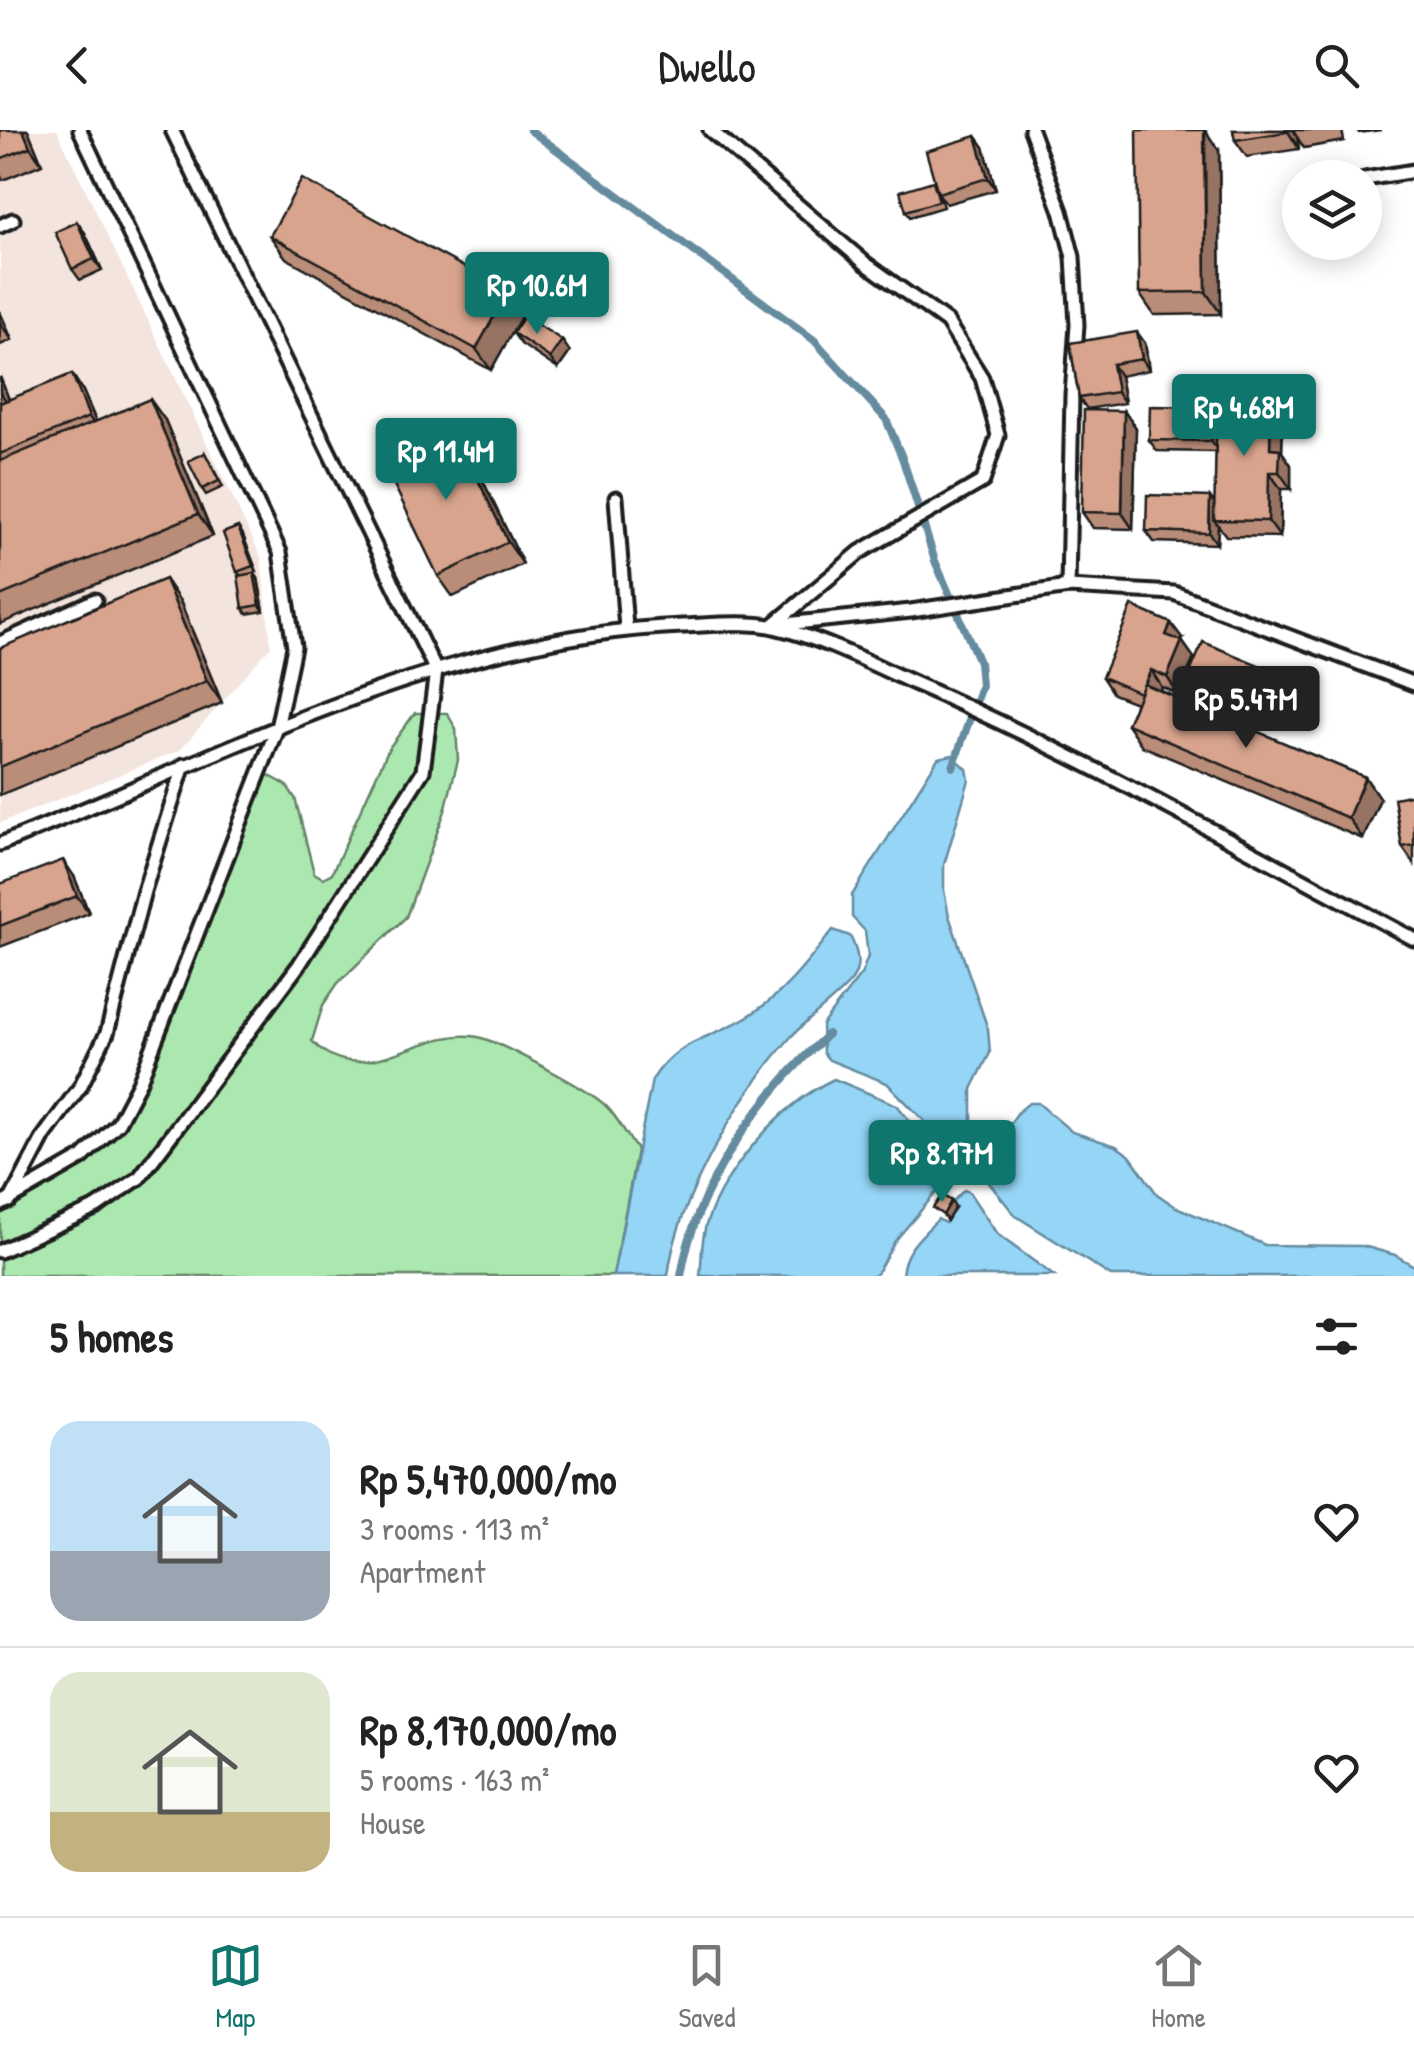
<!DOCTYPE html>
<meta charset="utf-8">
<style>
body{margin:0;font-family:"Patrick Hand",sans-serif;background:#f2f2f2;color:#222;height:100vh;display:flex;flex-direction:column;font-size:38px;white-space:nowrap}
*{box-sizing:border-box;margin:0}
p{font-size:32px;color:#767676}
.icon{flex:none;width:55px;height:55px;fill:none;stroke:currentColor;stroke-width:2;stroke-linecap:round;stroke-linejoin:round}
.map{position:relative;height:1146px;overflow:hidden}
.drawer{display:flex;flex-direction:column;background:#fff;flex:1}
.drawer>*{flex:none}
.fabs{position:absolute;left:1282px;top:30px;display:grid;gap:20px}
.fabs a{display:grid;place-items:center;width:100px;height:100px;border-radius:50%;background:#fff;box-shadow:0 5px 25px #0003;font-size:50px}
.price{position:absolute;translate:-50% -85px;padding:0 22px;border-radius:10px;background:#0f766e;color:#fff;font-size:32px;line-height:65px;filter:drop-shadow(0 2px 5px #0008)}
.price::after{content:'';position:absolute;left:50%;top:60px;width:30px;height:22px;margin-left:-15px;background:inherit;clip-path:polygon(0 0,100% 0,50% 100%)}
.price.on{background:#222;color:#fff}
ul{padding:0;list-style:none}
li{display:flex;align-items:center;gap:30px;height:250px;padding:0 50px}
li+li{border-top:2px solid #e0e0e0}
li span{display:grid;place-items:center;flex:none;width:280px;height:200px;border-radius:30px;color:#555}
li>.icon{margin-inline-start:auto}
span .icon{width:120px;height:120px;fill:#fffc;stroke-width:1}
li b{font-size:42px}
h2{display:flex;justify-content:space-between;align-items:center;height:120px;padding:0 50px;font-size:42px}
header{display:flex;justify-content:space-between;align-items:center;height:130px;padding:0 50px;background:#fff;font-size:45px;font-weight:600}
.dock{display:flex;justify-content:space-around;align-items:center;height:140px;border-top:2px solid #e0e0e0;background:#fff;font-size:28px;color:#767676}
.dock a{display:grid;justify-items:center;gap:5px}
.dock .on{color:#0f766e}
.map>svg:first-child{display:block}
.built{fill:#f3e4dd}
.green{fill:#abe8af;stroke:#648266;stroke-width:2.5}
.water{fill:#95d5f6;stroke:#658b9f;stroke-width:2.5}
.lines{fill:none;stroke-linecap:round;stroke-linejoin:round}
.stream{stroke:#658b9f;stroke-width:8}
.service-casing{stroke:#1c1c1c;stroke-width:19}
.service{stroke:#fff;stroke-width:11}
.wall{fill:#ba8d79;stroke:#1c1c1c;stroke-width:2.5}
.shaded-wall{fill:#977363;stroke:#1c1c1c;stroke-width:2.5}
.building{fill:#d8a48d;stroke:#1c1c1c;stroke-width:2.5}
</style>
<header><svg class="icon" aria-label="back" viewBox="0 0 24 24"><path d="M15 5l-7 7 7 7"/></svg>Dwello<svg class="icon" aria-label="search" viewBox="0 0 24 24"><circle cx="10" cy="10" r="6"/><path d="M15 15l6 6"/></svg></header>
<div class="map">
<svg width="1414" height="1146" viewBox="0 0 1414 1146">
<rect width="100%" height="100%" fill="#fff"/>
<filter id="ink" filterUnits="userSpaceOnUse"><feTurbulence type="fractalNoise" baseFrequency=".01" numOctaves="2"/><feDisplacementMap in="SourceGraphic" scale="20" xChannelSelector="R" yChannelSelector="G"/><feConvolveMatrix kernelMatrix="1 2 1 2 8 2 1 2 1" color-interpolation-filters="sRGB"/></filter>
<g filter="url(#ink)">
<path class="built" d="M0,0H57L261,427L271,516L180,620L0,693Z"/>
<path class="green" d="M415,583H447L456,599L458,630L445,681L406,787L338,853L323,875L312,911C361,964 420,896 478,907C500,912 590,960 606,976C618,988 627,1006 637,1020L613,1146H0V1075L82,1028L118,993L261,641L286,655L295,668L314,743L323,748L332,743L389,618Z"/>
<g class="water">
<path d="M952,625L967,639L969,650L944,735V760L949,786L988,899L990,923L972,959V1005L964,1014L951,1018L887,953L829,930L823,923L822,895L862,843L868,826L865,801L852,787V765L938,628Z"/>
<path d="M833,800L850,806C857,820 862,835 852,850C838,868 807,889 790,908C739,966 677,1069 668,1146H613L652,950C680,906 713,910 753,883C787,861 808,831 833,800Z"/>
<path d="M834,949L897,975L937,1025L939,1059L895,1111L875,1146H700C702,1129 701,1108 707,1092C726,1037 783,973 834,949Z"/>
<path d="M1029,973H1038L1072,1002L1116,1016L1130,1026L1157,1064L1176,1077L1265,1115L1363,1116L1395,1125L1414,1136V1146H1111L1016,1086L981,1043L982,1034L1018,982Z"/>
<path d="M964,1060L969,1062L997,1104L1054,1146H902C903,1120 921,1107 938,1089L945,1093L956,1077L952,1072Z"/>
</g>
<g class="lines">
<g class="stream">
<path d="M530,0L814,210L886,289L903,330L935,431L979,532L981,556L953,637"/>
<path d="M681,1146C696,1053 760,967 828,904"/>
</g>
<g class="service-casing">
<g id="service">
<path d="M710,0L865,133L947,192L982,248L998,305L983,351L860,422L772,496"/>
<path d="M1031,0L1061,81L1073,127L1077,195L1072,265L1068,457"/>
<path d="M1365,49L1414,41"/>
<path d="M0,96L13,90"/>
<path d="M616,368L626,498"/>
<path d="M776,495L911,481L1068,457L1174,463L1414,554"/>
<path d="M0,513L95,470"/>
<path d="M0,714C220,627 441,505 682,496C708,495 750,491 774,497C825,509 875,536 923,557C1091,631 1252,723 1414,809"/>
<path d="M10,1071L44,1006L80,957L107,903L144,761L184,635"/>
<path d="M0,1075L82,1028L118,993L139,953L277,598L294,517L280,422L80,0"/>
<path d="M0,1121L97,1077L139,1048L299,835L423,641L436,541L172,0"/>
</g>
</g>
<use href="#service" class="service"/>
</g>
<g class="wall">
<path d="M0,0H28L42,34L3,50L0,45Z"/>
<path d="M1233,0H1342L1344,11L1304,18L1297,7L1299,19L1247,27L1235,10Z"/>
<path d="M1357,0H1381L1359,3Z"/>
<path d="M976,6L984,17L996,60L946,74L939,64L943,77L910,87L906,81L933,51L936,56Z"/>
<path d="M1219,21L1221,184L1154,185L1139,163Z"/>
<path d="M77,92L85,103L102,140L80,150L72,139Z"/>
<path d="M270,106L508,161L523,183L491,240L286,128Z"/>
<path d="M0,183L12,210L0,215Z"/>
<path d="M513,203L570,222L558,239L521,214Z"/>
<path d="M1070,213H1145L1149,240L1120,246L1125,273L1087,279L1079,268Z"/>
<path d="M72,244L83,261L96,291L165,290L213,406L0,494V247L9,270Z"/>
<path d="M1212,277L1217,285L1283,286L1282,322L1291,335V359H1281L1280,407L1226,406L1218,395L1217,414L1154,412L1146,401L1215,373L1216,322L1157,321L1149,310Z"/>
<path d="M1124,281L1136,298L1133,399L1093,398L1082,382Z"/>
<path d="M454,300L469,322L523,434L453,467L438,446Z"/>
<path d="M205,323L223,357L206,365L202,359Z"/>
<path d="M242,403L257,442L254,443L258,448L264,481L247,484L243,478L240,445L237,442Z"/>
<path d="M180,471L222,573L0,665V518Z"/>
<path d="M1183,509L1182,511L1194,528L1178,564L1162,557L1161,561L1365,647L1380,669L1363,709L1142,616L1127,594L1136,573L1113,564L1102,547Z"/>
<path d="M1273,541L1281,552L1266,585L1197,556L1189,545Z"/>
<path d="M1414,664V734L1402,717Z"/>
<path d="M74,746L89,783L0,817V754Z"/>
</g>
<g class="shaded-wall">
<path d="M23,0H28L42,34L30,17Z"/>
<path d="M1205,0L1219,21L1221,184L1206,162Z"/>
<path d="M1287,0H1296L1293,1L1297,7L1299,19Z"/>
<path d="M976,6L984,17L996,60L988,48Z"/>
<path d="M77,92L85,103L102,140L94,129Z"/>
<path d="M508,161L523,183L491,240L476,219Z"/>
<path d="M0,183L2,186L12,210L0,193Z"/>
<path d="M1137,202L1145,213L1149,240L1142,229Z"/>
<path d="M562,210L570,222L558,239L550,228Z"/>
<path d="M1112,234L1120,246L1125,273L1117,262Z"/>
<path d="M72,244L83,261L101,304L89,287Z"/>
<path d="M0,247L15,284L0,262Z"/>
<path d="M150,269L165,290L213,406L198,384Z"/>
<path d="M1271,269L1283,286L1282,322L1291,335V359L1279,342L1270,318Z"/>
<path d="M1212,277L1219,289V322L1211,311Z"/>
<path d="M1124,281L1136,298L1133,399L1122,383Z"/>
<path d="M454,300L469,322L523,434L508,412Z"/>
<path d="M1269,342L1281,359L1280,407L1268,391Z"/>
<path d="M1210,367L1218,378L1214,390L1218,395L1217,414L1209,403Z"/>
<path d="M238,397L242,403L257,442L253,436Z"/>
<path d="M254,443L258,448L264,481L260,475Z"/>
<path d="M165,449L180,471L222,573L207,551Z"/>
<path d="M1171,493L1183,509L1177,521L1166,505Z"/>
<path d="M1182,511L1194,528L1178,564L1167,547Z"/>
<path d="M1151,540L1162,557L1152,580L1141,564Z"/>
<path d="M1273,541L1281,552L1266,585L1258,574Z"/>
<path d="M1365,647L1380,669L1363,709L1348,688Z"/>
<path d="M63,730L74,746L89,783L77,766Z"/>
<path d="M951,1071L955,1077L947,1091L943,1085Z"/>
</g>
<g class="building">
<path d="M0,0H23L30,17L0,29Z"/>
<path d="M1137,0H1204L1206,162L1139,163Z"/>
<path d="M1233,0H1287V2L1235,10Z"/>
<path d="M976,6L988,48L938,63L926,21Z"/>
<path d="M302,49L508,161L476,219L270,106Z"/>
<path d="M933,51L939,71L906,81L900,61Z"/>
<path d="M77,92L94,129L72,139L55,102Z"/>
<path d="M524,186L562,210L550,228L513,203Z"/>
<path d="M1137,202L1142,229L1112,234L1117,262L1079,268L1070,213Z"/>
<path d="M72,244L89,287L0,324V273Z"/>
<path d="M1217,268L1271,269L1270,318L1280,319L1279,342H1269L1268,391L1214,390Z"/>
<path d="M150,269L198,384L0,466V331Z"/>
<path d="M1150,276L1212,277L1211,311L1149,310Z"/>
<path d="M1084,280L1124,281L1122,383L1082,382Z"/>
<path d="M454,300L508,412L438,446L384,334Z"/>
<path d="M205,323L219,351L202,359L188,331Z"/>
<path d="M1147,365L1210,367L1209,403L1146,401Z"/>
<path d="M238,397L253,436L237,442L223,403Z"/>
<path d="M254,443L260,475L243,478L238,446Z"/>
<path d="M165,449L207,551L0,637V518Z"/>
<path d="M1132,476L1171,493L1166,505L1182,511L1167,547L1151,540L1140,563L1102,547Z"/>
<path d="M1203,512L1273,541L1258,574L1189,545Z"/>
<path d="M1144,554L1365,647L1348,688L1127,594Z"/>
<path d="M1414,664V715L1402,717L1394,668Z"/>
<path d="M63,730L77,766L0,796V754Z"/>
<path d="M942,1065L951,1071L943,1085L933,1078Z"/>
</g>
</g>
</svg>
<div class="fabs">
<a><svg class="icon" aria-label="layers" viewBox="0 0 24 24"><path d="M12 4l9 5-9 5-9-5zM3 14l9 5 9-5"/></svg></a>
</div>
<b class="price" style="left:537px;top:207px">Rp 10.6M</b>
<b class="price" style="left:1244px;top:329px">Rp 4.68M</b>
<b class="price" style="left:446px;top:373px">Rp 11.4M</b>
<b class="price on" style="left:1246px;top:621px">Rp 5.47M</b>
<b class="price" style="left:942px;top:1075px">Rp 8.17M</b>
</div>
<section class="drawer">
<h2>5 homes<svg class="icon" aria-label="filters" viewBox="0 0 24 24"><path d="M4 7h16M4 17h16"/><circle cx="9" cy="7" r="2"/><circle cx="15" cy="17" r="2"/></svg></h2>
<ul>
<li><span style="background:linear-gradient(#bfe0f5 65%,#9aa5b1 0)"><svg class="icon" aria-label="home" viewBox="0 0 24 24"><path d="M3 11l9-7 9 7M6 9v11h12V9"/></svg></span><div><b>Rp 5,470,000/mo</b><p>3 rooms · 113 m²</p><p>Apartment</p></div><svg class="icon" aria-label="heart" viewBox="0 0 24 24"><path d="M12 20l-8-8c-3-5 5-10 8-4 3-6 11-1 8 4z"/></svg></li>
<li><span style="background:linear-gradient(#dfe7d0 70%,#c2b280 0)"><svg class="icon" aria-label="home" viewBox="0 0 24 24"><path d="M3 11l9-7 9 7M6 9v11h12V9"/></svg></span><div><b>Rp 8,170,000/mo</b><p>5 rooms · 163 m²</p><p>House</p></div><svg class="icon" aria-label="heart" viewBox="0 0 24 24"><path d="M12 20l-8-8c-3-5 5-10 8-4 3-6 11-1 8 4z"/></svg></li>
</ul>
</section>
<nav class="dock">
<a class="on"><svg class="icon" aria-label="map" viewBox="0 0 24 24"><path d="M3 6l6-2 6 2 6-2v14l-6 2-6-2-6 2zM9 4v14M15 6v14"/></svg>Map</a>
<a><svg class="icon" aria-label="saved" viewBox="0 0 24 24"><path d="M7 4h10v16l-5-4-5 4z"/></svg>Saved</a>
<a><svg class="icon" aria-label="home" viewBox="0 0 24 24"><path d="M3 11l9-7 9 7M6 9v11h12V9"/></svg>Home</a>
</nav>
